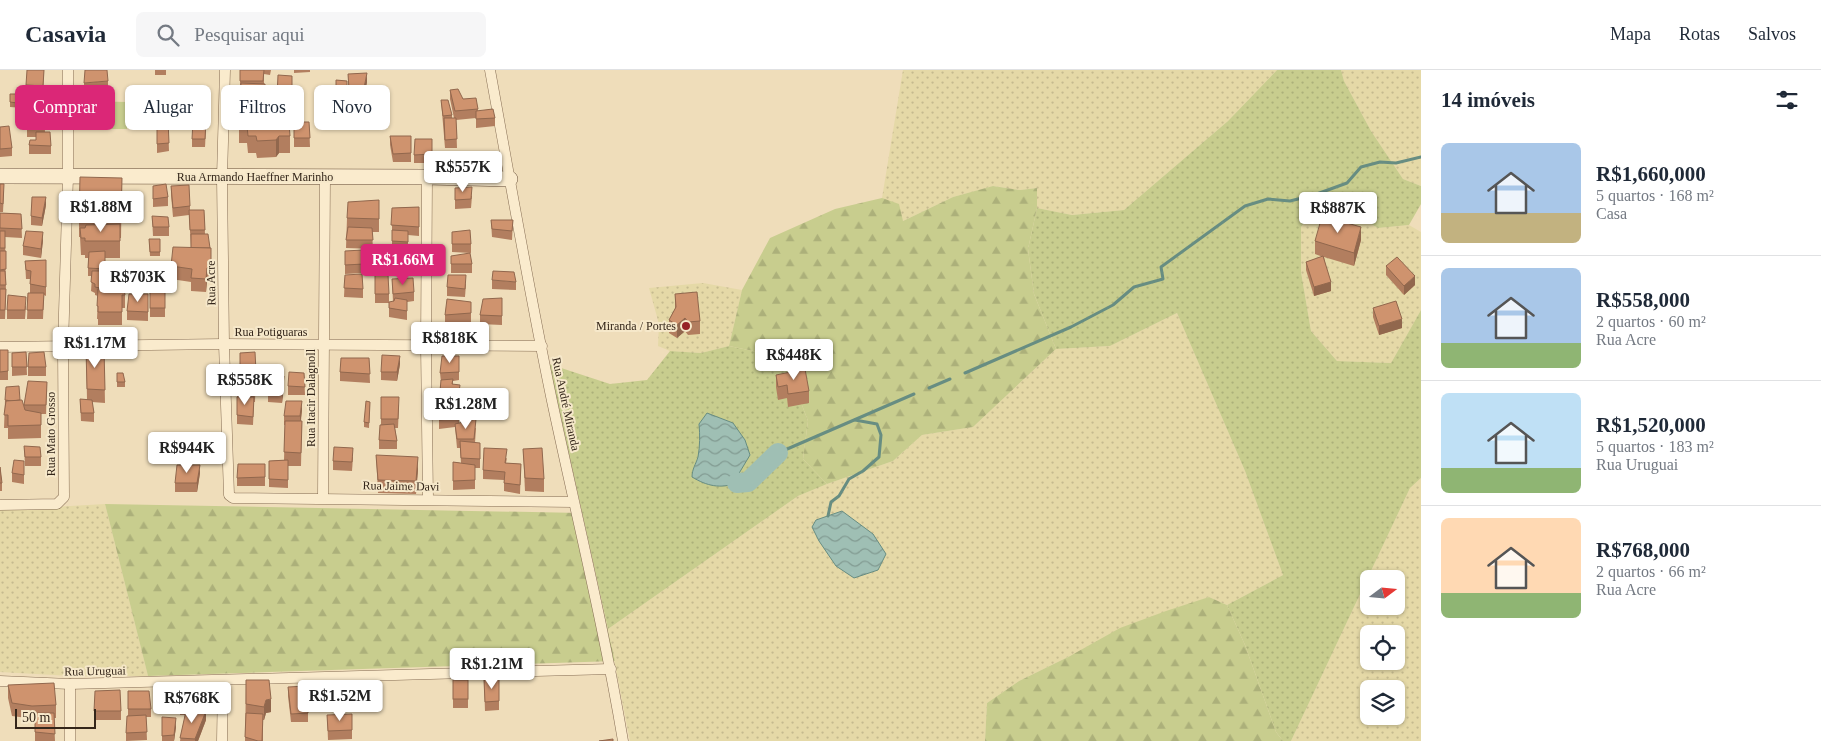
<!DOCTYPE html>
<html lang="pt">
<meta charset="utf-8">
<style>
body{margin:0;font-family:Georgia,serif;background:#f6f6f7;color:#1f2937;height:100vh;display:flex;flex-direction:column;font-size:19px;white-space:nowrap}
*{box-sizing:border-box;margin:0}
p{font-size:16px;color:#747a83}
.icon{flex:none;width:28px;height:28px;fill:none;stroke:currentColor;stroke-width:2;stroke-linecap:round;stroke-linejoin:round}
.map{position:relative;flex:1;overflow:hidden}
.drawer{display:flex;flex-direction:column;background:#fff;width:400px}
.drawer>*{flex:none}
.hud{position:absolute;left:15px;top:15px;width:475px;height:45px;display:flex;gap:10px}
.needle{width:32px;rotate:74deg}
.fabs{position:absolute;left:1360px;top:500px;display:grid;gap:10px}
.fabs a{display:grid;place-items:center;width:45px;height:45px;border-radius:8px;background:#fff;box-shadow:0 1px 4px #0004;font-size:25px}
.scale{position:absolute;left:15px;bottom:12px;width:81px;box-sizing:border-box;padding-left:5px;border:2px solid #34261a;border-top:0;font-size:14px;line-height:18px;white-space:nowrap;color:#34261a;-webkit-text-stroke:4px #f6e8ca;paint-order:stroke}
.price{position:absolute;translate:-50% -42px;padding:0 11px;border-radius:5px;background:#fff;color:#222;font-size:16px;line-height:32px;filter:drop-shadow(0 1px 2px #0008)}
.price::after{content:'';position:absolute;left:50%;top:30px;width:15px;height:11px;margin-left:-8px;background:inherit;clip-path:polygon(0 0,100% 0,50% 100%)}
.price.current{background:#db2777;color:#fff}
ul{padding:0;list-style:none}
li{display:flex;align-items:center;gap:15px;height:125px;padding:0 20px}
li+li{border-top:1px solid #e0e1e3}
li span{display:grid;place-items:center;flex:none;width:140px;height:100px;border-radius:8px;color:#555}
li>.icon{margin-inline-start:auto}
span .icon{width:60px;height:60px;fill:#fffc;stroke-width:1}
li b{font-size:21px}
h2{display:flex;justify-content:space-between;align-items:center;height:60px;padding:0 20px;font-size:21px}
.tag{padding:0 18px;border-radius:8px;background:#fff;box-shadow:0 1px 4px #0004;font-size:18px;line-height:45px}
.tag.current{background:#db2777;color:#fff}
header{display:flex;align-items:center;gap:30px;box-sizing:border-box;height:70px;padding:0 25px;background:#fff;border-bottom:1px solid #e0e1e3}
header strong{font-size:24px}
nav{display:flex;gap:28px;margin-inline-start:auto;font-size:18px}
.search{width:350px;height:45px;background:#f6f6f7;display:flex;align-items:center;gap:12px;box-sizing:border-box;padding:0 18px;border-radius:8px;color:#747a83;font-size:19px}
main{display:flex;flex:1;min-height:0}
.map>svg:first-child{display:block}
.farmland{fill:url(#farmland-dots);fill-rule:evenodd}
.grass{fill:url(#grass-dots)}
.forest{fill:url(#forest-firs)}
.pitch{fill:#c8cd8e}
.water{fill:url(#water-waves);stroke:#678d82}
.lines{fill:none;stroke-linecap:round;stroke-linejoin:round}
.stream{stroke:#678d82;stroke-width:3}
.river{stroke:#9fbfb4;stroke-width:20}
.street-casing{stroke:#866d54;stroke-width:11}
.secondary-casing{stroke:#684e38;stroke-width:16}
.street{stroke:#faebcd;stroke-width:10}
.secondary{stroke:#faebcd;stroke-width:15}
.wall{fill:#b27e5f}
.shaded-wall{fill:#91674d}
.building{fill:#cf936e;stroke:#91674d}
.poi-dot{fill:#972227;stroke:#f6e8ca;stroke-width:2}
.labels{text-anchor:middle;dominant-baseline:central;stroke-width:4;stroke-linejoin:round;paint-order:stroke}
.street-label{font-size:12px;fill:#34261a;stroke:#f6e8ca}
.poi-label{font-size:12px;fill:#34261a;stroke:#f6e8ca;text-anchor:end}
</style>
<header>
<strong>Casavia</strong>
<div class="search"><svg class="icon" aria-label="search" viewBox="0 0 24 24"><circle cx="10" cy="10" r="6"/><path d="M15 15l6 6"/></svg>Pesquisar aqui</div>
<nav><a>Mapa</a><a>Rotas</a><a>Salvos</a></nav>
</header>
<main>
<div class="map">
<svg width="1421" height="671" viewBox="0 0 1421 671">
<defs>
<pattern id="farmland-dots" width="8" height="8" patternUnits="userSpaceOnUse" patternTransform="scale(1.25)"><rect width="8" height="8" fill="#e5d9a7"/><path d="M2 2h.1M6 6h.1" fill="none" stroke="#c5ba8f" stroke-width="1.8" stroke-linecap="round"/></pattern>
<pattern id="grass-dots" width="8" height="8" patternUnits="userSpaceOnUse" patternTransform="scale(1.25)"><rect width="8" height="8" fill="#c8cd8e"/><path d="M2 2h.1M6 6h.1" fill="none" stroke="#acb07a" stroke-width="1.8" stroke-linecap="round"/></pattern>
<pattern id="forest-firs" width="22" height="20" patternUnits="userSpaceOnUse" patternTransform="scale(1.25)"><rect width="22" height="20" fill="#c8cd8e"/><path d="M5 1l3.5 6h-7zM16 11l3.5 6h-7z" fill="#acb07a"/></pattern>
<pattern id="water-waves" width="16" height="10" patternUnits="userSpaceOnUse" patternTransform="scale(1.25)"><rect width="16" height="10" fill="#9fbfb4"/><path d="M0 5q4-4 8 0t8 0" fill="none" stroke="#829b92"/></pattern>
</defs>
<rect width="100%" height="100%" fill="#efddba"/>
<g class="farmland">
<path d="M903,0H1277L1228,51L1124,140L1072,145L1037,138V118L1020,120L994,116L953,127L903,151L882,128Z"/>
<path d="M1341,0H1421V116L1403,109L1371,61L1344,11Z"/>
<path d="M1315,139L1355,145L1378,158L1409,155L1421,162V240L1391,293L1337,291L1311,261L1301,202V157Z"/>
<path d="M703,213L742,220L729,276L701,283L670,281L658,276L659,254L649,218Z"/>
<path d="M1177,243L1245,401L1283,505L1227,535L1209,527L1070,586L1019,611L987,633L985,671H630L608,559L798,426L827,414L893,391L922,365L973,357L1056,279L1110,276Z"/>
<path d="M1421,408V671H1291L1410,418ZM1369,509H1396V536H1369ZM1369,564H1396V591H1369ZM1369,619H1396V646H1369Z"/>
<path d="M105,434L148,606H71L0,602V440Z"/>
</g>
<g class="grass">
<path d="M1277,0H1341L1344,11L1371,61L1403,109L1421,116V134L1409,155L1378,158L1355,145L1315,139L1301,157V202L1311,261L1337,291L1391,293L1421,240V408L1410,418L1291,671H1283L1276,662L1245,575L1227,535L1283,505L1245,401L1177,243L1110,276L1056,279L1034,224L1028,179L1037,138L1072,145L1124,140L1228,51Z"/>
<path d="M729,276L773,285L794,314L808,351L803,389L827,414L798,426L608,559L549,294L610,314L647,310L670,281L701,283Z"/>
</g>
<g class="forest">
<path d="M993,116L1020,120L1037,118V138L1028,179L1034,224L1056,279L973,357L922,365L893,391L827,414L803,389L808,351L794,314L773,285L729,276L742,220L770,168L835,139L882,128L899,134L903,151L953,127Z"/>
<path d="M105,434L581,443L615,591L148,606Z"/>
<path d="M1209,527L1227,535L1245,575L1276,662L1283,671H985L987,633L1019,611L1070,586L1120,558L1166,541Z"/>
</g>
<path class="pitch" d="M84,31L127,32V59H83Z"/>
<g class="water">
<path d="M707,343L733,353L745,370L750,385L735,410L737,413C720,419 707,416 692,407C692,399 696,394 698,387C700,376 700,365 699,354Z"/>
<path d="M842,441L873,464L886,484L878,500L854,508L836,496L819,471L812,457L816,450Z"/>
</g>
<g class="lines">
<g class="stream">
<path d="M965,303L1071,257L1113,235L1134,217L1163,209L1161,197L1245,136L1268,129L1290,131L1314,125L1347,113L1361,97L1380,92L1396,93L1421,87"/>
<path d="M929,318L950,309"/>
<path d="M778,383L914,324"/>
<path d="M828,446L831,432L839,426L849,409L863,401L879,387L881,365L877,354L855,350"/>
</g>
<path class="river" d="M737,413L748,412L778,383"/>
<g class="street-casing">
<g id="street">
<path d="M225,0L222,107L224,274L229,425L233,428L573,432"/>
<path d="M490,0C510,110 529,221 552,331C576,444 604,557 623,671"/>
<path d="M427,107L426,276L428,429"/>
<path d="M0,277L224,274L542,276"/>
<path d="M323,428L325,107"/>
<path d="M0,435L57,434L64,427L63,277L68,106V0"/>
<path d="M0,611L70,614L611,599"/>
<path d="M70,614V671"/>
<path d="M222,671L223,611"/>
</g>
</g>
<g class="secondary-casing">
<path id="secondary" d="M0,106L427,107L510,109"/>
</g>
<use href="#street" class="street"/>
<use href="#secondary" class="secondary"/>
</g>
<g class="wall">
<path d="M44,0L43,24H45V48H44L45,62L51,76V84H29V75L36,70V67H27V58L31,47L30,24H38L26,23V15Z"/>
<rect x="155" y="0" width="11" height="5"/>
<path d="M240,0H271L270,5L264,4V14L265,23L290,66V83H279L276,87L257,88L256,83H248L247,73H239V56L245,37L240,36Z"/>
<path d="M294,0H310V2L294,3Z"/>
<path d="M348,4L367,12L364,27L349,28Z"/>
<path d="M292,6V36L277,34V26Z"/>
<path d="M336,10L347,11V38L336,39Z"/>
<path d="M108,11V20L84,21V13Z"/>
<path d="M176,20V46L166,47V22Z"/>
<path d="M450,20L478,39V41L495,48V56L476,58V48L456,50L457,78H445L441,30L452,45V48H454L450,29Z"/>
<path d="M10,24H23L24,38L10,37Z"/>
<path d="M317,29L333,48V57L317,55Z"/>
<path d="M157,50H168L169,81L157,83Z"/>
<path d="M294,52H309L310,77H294Z"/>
<path d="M0,57L12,78V86L0,87Z"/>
<path d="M206,59L205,77H192V69Z"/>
<path d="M390,66H411V92H393L390,75Z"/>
<path d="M432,69V93H414V85Z"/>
<path d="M122,108L121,168H120V188H105V201L115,219L125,225V238H122V255H98V249H97L98,226L95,225V223L91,221L92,206H88V188H85V185H81L80,167H79V150Z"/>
<path d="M0,114L4,122L3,142H0Z"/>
<path d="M153,116L168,127V136L153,137Z"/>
<path d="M171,116L190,136V140H204L205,164L211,191V210H207L206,222L191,221V212L171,209V196L191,178L189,145L173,147L171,125Z"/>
<path d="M455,118L472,126L471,138L455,139Z"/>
<path d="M379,130V162H372L373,179L346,178L347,148Z"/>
<path d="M46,135L42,156L31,155V146Z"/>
<path d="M419,137V166L408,165V179L411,183V187H402V180L392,179V138Z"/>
<path d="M0,143L21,144L22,168L5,167L6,224L5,249H0Z"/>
<path d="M152,146L169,157V166H153Z"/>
<path d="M491,150H513L512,170L492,167Z"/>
<path d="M452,162L471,174V183L452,182Z"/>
<path d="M149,169H160V186H150Z"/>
<path d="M43,170L41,188L23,185V176Z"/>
<path d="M1361,170L1354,196L1324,187L1331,221L1314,226L1306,200V192L1323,187L1315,184V171Z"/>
<path d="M345,181L364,194V203L345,204Z"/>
<path d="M451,186L472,194V203H451Z"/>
<path d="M46,190V226L44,225L43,249H27L28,223H30V209H26L25,191Z"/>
<path d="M1386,196L1415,215L1404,225L1386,205Z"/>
<path d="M375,203L389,224V232H393L392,209L414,222V231L407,232V250L389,247V233H375Z"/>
<path d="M345,205L363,219V228L344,227Z"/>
<path d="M492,210L516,212V220L492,219Z"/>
<rect x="150" y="214" width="15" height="33"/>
<path d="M466,214L465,227L447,226V217Z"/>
<path d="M148,224V251L127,250V241Z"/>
<path d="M675,224L700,251V264L688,265L685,261L677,268L669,263V250L675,239Z"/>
<path d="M502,228V255L480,254V245Z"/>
<path d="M471,232V252L445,254V245Z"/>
<path d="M26,236L25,249H7V240Z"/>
<path d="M1373,238L1402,258L1379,265L1373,247Z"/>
<path d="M86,278L104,280L105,333L92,332L94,343V352L81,351L80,329L87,330Z"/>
<rect x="0" y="280" width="8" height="30"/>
<path d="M26,282L27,305L12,306V283Z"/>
<path d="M240,283L256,301L255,332H254L253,355L237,354V327L239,304H240Z"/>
<path d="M459,286V310L453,311V314L460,324L459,331L440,330L441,312L440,303Z"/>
<path d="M369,288L370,313L340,311V302Z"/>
<path d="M400,294L397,311L381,310V302Z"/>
<rect x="28" y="297" width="18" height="9"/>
<path d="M117,303L125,312V317H117Z"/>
<path d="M304,303L305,325H288V316Z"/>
<path d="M776,305L809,321V333L788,337L787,328L778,330L776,317Z"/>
<path d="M47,312L46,344H41V368L8,369V358H4L5,330H20L24,338V335Z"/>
<path d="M284,315L282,333L268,332V324Z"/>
<path d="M381,327L399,335L398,358H395L397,371V379H379V370L381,355Z"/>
<path d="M370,332L369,358L364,357V352Z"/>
<path d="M302,340L301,351H302L301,396H288V418L269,417V391L284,390L285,355H284V346Z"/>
<path d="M459,342V353L476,358L475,373H480V398H475V419L453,420V392L461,393L460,378H457L455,357L439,359V350Z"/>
<path d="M24,376L41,387V396H25Z"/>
<path d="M523,379L544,409V422L525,421Z"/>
<path d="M376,385L418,399L416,424L378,423Z"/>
<path d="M353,387L352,401L333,400V391Z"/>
<path d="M507,388L506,393L521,394L520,424L504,421V410L483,409V400Z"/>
<path d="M24,391V414L12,412V403Z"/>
<path d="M265,394V416H237V408Z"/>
<path d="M0,397L2,413V421H0Z"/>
<path d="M200,403L197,422H175V413Z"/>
<path d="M499,609V640L485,641L484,610Z"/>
<path d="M246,610L271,642L266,643L264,650H263V671H245Z"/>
<rect x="453" y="610" width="15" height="28"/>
<path d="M8,615L56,635V648H54L55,671H35V649L12,646L8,628Z"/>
<path d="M199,616L200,641L206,650L198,671H180L185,645H180V636Z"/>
<path d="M288,617L308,643V652H291L288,626Z"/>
<path d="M128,621L151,639V647H146L147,670L126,671V663L128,646Z"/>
<rect x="94" y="641" width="27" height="9"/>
<path d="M327,645L352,660V669L328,670Z"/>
<path d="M162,647L176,657L174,671H162Z"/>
</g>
<g class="shaded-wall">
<path d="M367,3V12L364,27V18Z"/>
<path d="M279,66V83L276,87V70Z"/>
<path d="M46,127V135L42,156V148Z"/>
<path d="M1361,157V170L1354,196V183Z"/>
<path d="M43,162V170L41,188V179Z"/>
<path d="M207,198V210L206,222V209Z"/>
<path d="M1415,206V215L1404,225V216Z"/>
<path d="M1331,212V221L1314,226V217Z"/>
<path d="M685,248V261L677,268V255Z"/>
<path d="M1402,249V258L1379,265V256Z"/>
<path d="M400,286V294L397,311V302Z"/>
<path d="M284,306V315L282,333V325Z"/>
<path d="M302,331V340L300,355V346Z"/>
<path d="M418,387V399L416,424V411Z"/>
<path d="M200,395V403L197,422V413Z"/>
<path d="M271,629V642L266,643L264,650V637L266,630Z"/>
<path d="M206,641V650L198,671H195V669Z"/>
<path d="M176,648V657L174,671V665Z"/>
</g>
<g class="building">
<path d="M27,0H44L43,16L26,15Z"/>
<path d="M85,0H107L108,11L84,13Z"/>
<path d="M240,0H264L263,11H240Z"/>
<path d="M367,3L364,18L349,19L348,4Z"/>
<path d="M278,5L292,6V27L277,26Z"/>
<path d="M336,10L347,11V29L336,31Z"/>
<path d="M241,13L265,14V23H250V28H240Z"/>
<path d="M458,19L463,29L476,28L478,39L455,41L450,20Z"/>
<path d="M176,20V37L166,38V22Z"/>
<path d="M250,23H270L278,39H288L290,66H279L276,70L257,71L256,66H248L247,56H239L240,37L251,36Z"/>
<path d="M10,24H23L24,34L10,32Z"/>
<path d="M30,24H45V39L31,40Z"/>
<path d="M317,29H332L333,48L317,47Z"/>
<path d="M441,30H448L452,45L443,46Z"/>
<path d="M493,39L495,48L476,49V41Z"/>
<path d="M29,47H44L45,59L27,58Z"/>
<path d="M444,48H456L457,69L445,70Z"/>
<path d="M157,50H168L169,73L157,74Z"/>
<path d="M206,50L205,69H192L193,51Z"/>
<path d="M294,52H309L310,68H294Z"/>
<path d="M9,56L12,78L0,79V57Z"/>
<path d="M36,62H50L51,76L29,75L30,70H36Z"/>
<path d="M390,66H411V83L393,84Z"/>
<path d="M415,69H432V84L414,85Z"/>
<path d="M80,107L122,108L121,151L79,150Z"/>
<path d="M0,114H4L3,134L0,133Z"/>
<path d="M166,114L168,127L153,129V116Z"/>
<path d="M189,115L190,136L173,138L171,116Z"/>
<path d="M472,117L471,129L455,130V118Z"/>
<path d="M32,127H46L42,148L31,146Z"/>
<path d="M379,130V149L347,148L348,132Z"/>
<path d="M419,137V157L391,155L392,138Z"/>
<path d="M189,140H204L205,160H190Z"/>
<path d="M0,143L21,144L22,159L0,158Z"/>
<path d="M152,146L168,147L169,157H153Z"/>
<path d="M1322,146L1361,157L1354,183L1315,171Z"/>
<path d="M491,150H513L512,161L492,159Z"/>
<path d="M120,154V171H85V168H81L80,158H85L86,155Z"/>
<path d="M348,157L372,158L373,170H346Z"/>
<path d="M392,160L408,161V172L392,171Z"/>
<path d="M470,160L471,174H452V162Z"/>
<rect x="0" y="161" width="5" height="17"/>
<path d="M26,161L43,162L41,179L23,176Z"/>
<path d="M191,164H208L210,178H191Z"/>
<path d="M149,169H160V182H150Z"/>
<path d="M173,177L211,178V197L207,198L206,209L191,208L192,199L171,196Z"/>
<path d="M402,179H410L411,183H402Z"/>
<path d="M363,180L364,194L345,195V181Z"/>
<path d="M0,181H6V199L0,200Z"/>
<path d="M105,181V199L88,198L89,182Z"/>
<path d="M470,183L472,194H451V186Z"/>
<path d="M1323,186L1331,212L1314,217L1306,192Z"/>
<path d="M1397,187L1415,206L1404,216L1386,196Z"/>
<path d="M46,190V217L30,214L31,201L26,200L25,191Z"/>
<path d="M0,201H5L6,215H0Z"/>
<path d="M92,201H114L115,219H105L95,217V214L91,212Z"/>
<path d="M493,201L514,202L516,212L492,210Z"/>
<path d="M375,203L388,205L389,224H375Z"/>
<path d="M362,204L363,219L344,218L345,205Z"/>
<path d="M448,205H466L465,219L447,217Z"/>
<path d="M413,208L414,222L393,224L392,209Z"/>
<rect x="150" y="214" width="15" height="24"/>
<path d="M0,219H6L5,240H0Z"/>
<path d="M98,219H124L125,225H122V242H98V236H97Z"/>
<path d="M697,222L700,251L688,252L685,248L677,255L669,250L676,237L675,224Z"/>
<path d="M28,223H44L43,240H27Z"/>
<path d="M129,224H148V242L127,241Z"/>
<path d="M8,225L26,227L25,240H7Z"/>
<path d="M395,228L407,230V241L389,238V232L394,231Z"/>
<path d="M502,228V246L480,245L483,229Z"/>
<path d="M447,229L471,232V243L445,245Z"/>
<path d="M1396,231L1402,249L1379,256L1373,238Z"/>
<path d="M86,278L104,280L105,320L87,319Z"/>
<path d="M0,280H8V301L0,302Z"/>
<path d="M26,282L27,297H12V283Z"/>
<path d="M44,282L46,297H28L29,283Z"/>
<path d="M255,282L256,301L240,299V283Z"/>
<path d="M382,285L400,286L397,302H381Z"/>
<path d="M442,286H459V302L440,303Z"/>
<path d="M341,288H369L370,304L340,302Z"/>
<path d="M805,299L809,321L788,324L787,315L778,317L776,305Z"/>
<path d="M289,302L304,303L305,317L288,316Z"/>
<path d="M117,303H123L125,312H117Z"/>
<path d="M239,304H255V324L237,325Z"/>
<path d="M284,306L282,325L268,324L269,308Z"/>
<path d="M453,309L452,314L460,315L459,322L440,321L441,310Z"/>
<path d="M28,311L47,312L46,335H24Z"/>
<path d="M19,316L20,330L12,331L5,330L6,317Z"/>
<path d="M237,327H254L253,347L237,345Z"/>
<path d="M381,327H399L398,349H381Z"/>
<path d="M80,329L92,330L94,343H81Z"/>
<path d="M22,330L25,340L41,343V355L8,356V345H4L6,331Z"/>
<path d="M286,331H302L300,346H284Z"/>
<path d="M366,331L370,332L369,353L364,352Z"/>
<path d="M440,334H459V348L439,350Z"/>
<path d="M476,349L474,369H457L455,354Z"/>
<path d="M285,351H302L301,383L284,382Z"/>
<path d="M394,354L397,371L379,370L380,355Z"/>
<path d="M460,371L480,373V389L461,388Z"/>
<path d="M24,376L40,377L41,387H25Z"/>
<path d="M334,377L353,378L352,392L333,391Z"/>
<path d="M484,378L507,379L505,393L521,394L520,415L504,413L505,402L483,400Z"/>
<path d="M542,378L544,409L525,408L523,379Z"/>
<path d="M376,385L418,387L416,411L378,410Z"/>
<path d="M14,390L24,391V405L12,403Z"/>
<path d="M288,390V410L269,409V391Z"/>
<path d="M453,392L475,395V410L453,411Z"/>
<path d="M238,394H265V407L237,408Z"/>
<path d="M177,395H200L197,413H175Z"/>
<path d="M0,397L2,413H0Z"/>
<path d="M499,609V631L485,632L484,610Z"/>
<path d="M246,610H269L271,629L266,630L264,637L246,634Z"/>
<rect x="453" y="610" width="15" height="19"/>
<path d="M54,613L56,635L32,636L12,633L8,615Z"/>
<path d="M181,616H199L200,634L180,636Z"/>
<path d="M306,616L308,643L291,644L288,617Z"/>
<path d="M120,620L121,641H94L95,621Z"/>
<path d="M128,621H149L151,639H128Z"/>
<path d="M186,641H206L195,669L180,668Z"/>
<path d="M35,643H54L55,664L35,662Z"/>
<path d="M246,643L263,644L262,671H258L245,667Z"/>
<path d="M352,644V660L328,661L327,645Z"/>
<path d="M146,645L147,662L126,663L127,646Z"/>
<path d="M162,647L176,648L174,665L162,666Z"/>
<path d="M613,669V671H599Z"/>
</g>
<circle class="poi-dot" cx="686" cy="256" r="5"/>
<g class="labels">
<g class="street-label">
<text x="255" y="107">Rua Armando Haeffner Marinho</text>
<text transform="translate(211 213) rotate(-91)">Rua Acre</text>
<text x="271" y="262">Rua Potiguaras</text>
<text transform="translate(311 328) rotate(-90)">Rua Itacir Dalagnoll</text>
<text transform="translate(566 334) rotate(78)">Rua André Miranda</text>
<text transform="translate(51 364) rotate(-90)">Rua Mato Grosso</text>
<text transform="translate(401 416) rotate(1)">Rua Jaime Davi</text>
<text transform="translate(95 601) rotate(-1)">Rua Uruguai</text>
</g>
<g class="poi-label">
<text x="676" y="256">Miranda / Portes</text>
</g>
</g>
</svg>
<div class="fabs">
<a><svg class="needle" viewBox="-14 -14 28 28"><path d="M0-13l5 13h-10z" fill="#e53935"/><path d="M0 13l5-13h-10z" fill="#747a83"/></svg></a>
<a><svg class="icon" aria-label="locate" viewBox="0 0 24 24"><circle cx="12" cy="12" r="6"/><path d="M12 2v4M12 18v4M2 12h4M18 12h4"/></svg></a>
<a><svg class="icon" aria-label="layers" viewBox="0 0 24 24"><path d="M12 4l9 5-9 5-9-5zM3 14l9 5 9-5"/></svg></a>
</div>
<div class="scale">50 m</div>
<b class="price" style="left:463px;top:123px">R$557K</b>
<b class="price" style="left:101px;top:163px">R$1.88M</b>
<b class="price" style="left:1338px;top:164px">R$887K</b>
<b class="price current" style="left:403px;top:216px">R$1.66M</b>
<b class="price" style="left:138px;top:233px">R$703K</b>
<b class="price" style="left:450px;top:294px">R$818K</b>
<b class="price" style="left:95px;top:299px">R$1.17M</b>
<b class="price" style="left:794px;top:311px">R$448K</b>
<b class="price" style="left:245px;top:336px">R$558K</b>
<b class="price" style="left:466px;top:360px">R$1.28M</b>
<b class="price" style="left:187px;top:404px">R$944K</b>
<b class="price" style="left:492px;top:620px">R$1.21M</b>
<b class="price" style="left:340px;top:652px">R$1.52M</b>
<b class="price" style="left:192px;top:654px">R$768K</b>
<div class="hud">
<a class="tag current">Comprar</a>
<a class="tag">Alugar</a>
<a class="tag">Filtros</a>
<a class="tag">Novo</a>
</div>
</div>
<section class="drawer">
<h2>14 imóveis<svg class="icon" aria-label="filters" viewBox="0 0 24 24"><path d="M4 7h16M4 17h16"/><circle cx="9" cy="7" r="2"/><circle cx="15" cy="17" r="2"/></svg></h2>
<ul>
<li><span style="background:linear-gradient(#a9c7e8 70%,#c2b280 0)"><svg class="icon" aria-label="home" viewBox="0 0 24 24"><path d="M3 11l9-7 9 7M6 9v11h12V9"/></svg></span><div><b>R$1,660,000</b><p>5 quartos · 168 m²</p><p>Casa</p></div></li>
<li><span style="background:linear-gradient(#a9c7e8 75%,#8fb573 0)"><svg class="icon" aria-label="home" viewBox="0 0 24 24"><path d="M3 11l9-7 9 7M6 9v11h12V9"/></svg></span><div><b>R$558,000</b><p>2 quartos · 60 m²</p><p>Rua Acre</p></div></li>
<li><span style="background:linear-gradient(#bfe0f5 75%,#8fb573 0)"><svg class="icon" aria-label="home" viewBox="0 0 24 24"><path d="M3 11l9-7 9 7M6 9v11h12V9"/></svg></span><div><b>R$1,520,000</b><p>5 quartos · 183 m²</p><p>Rua Uruguai</p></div></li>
<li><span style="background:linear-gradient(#ffd9b3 75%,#8fb573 0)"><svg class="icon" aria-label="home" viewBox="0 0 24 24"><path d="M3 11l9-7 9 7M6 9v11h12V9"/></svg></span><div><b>R$768,000</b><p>2 quartos · 66 m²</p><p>Rua Acre</p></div></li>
</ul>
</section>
</main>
